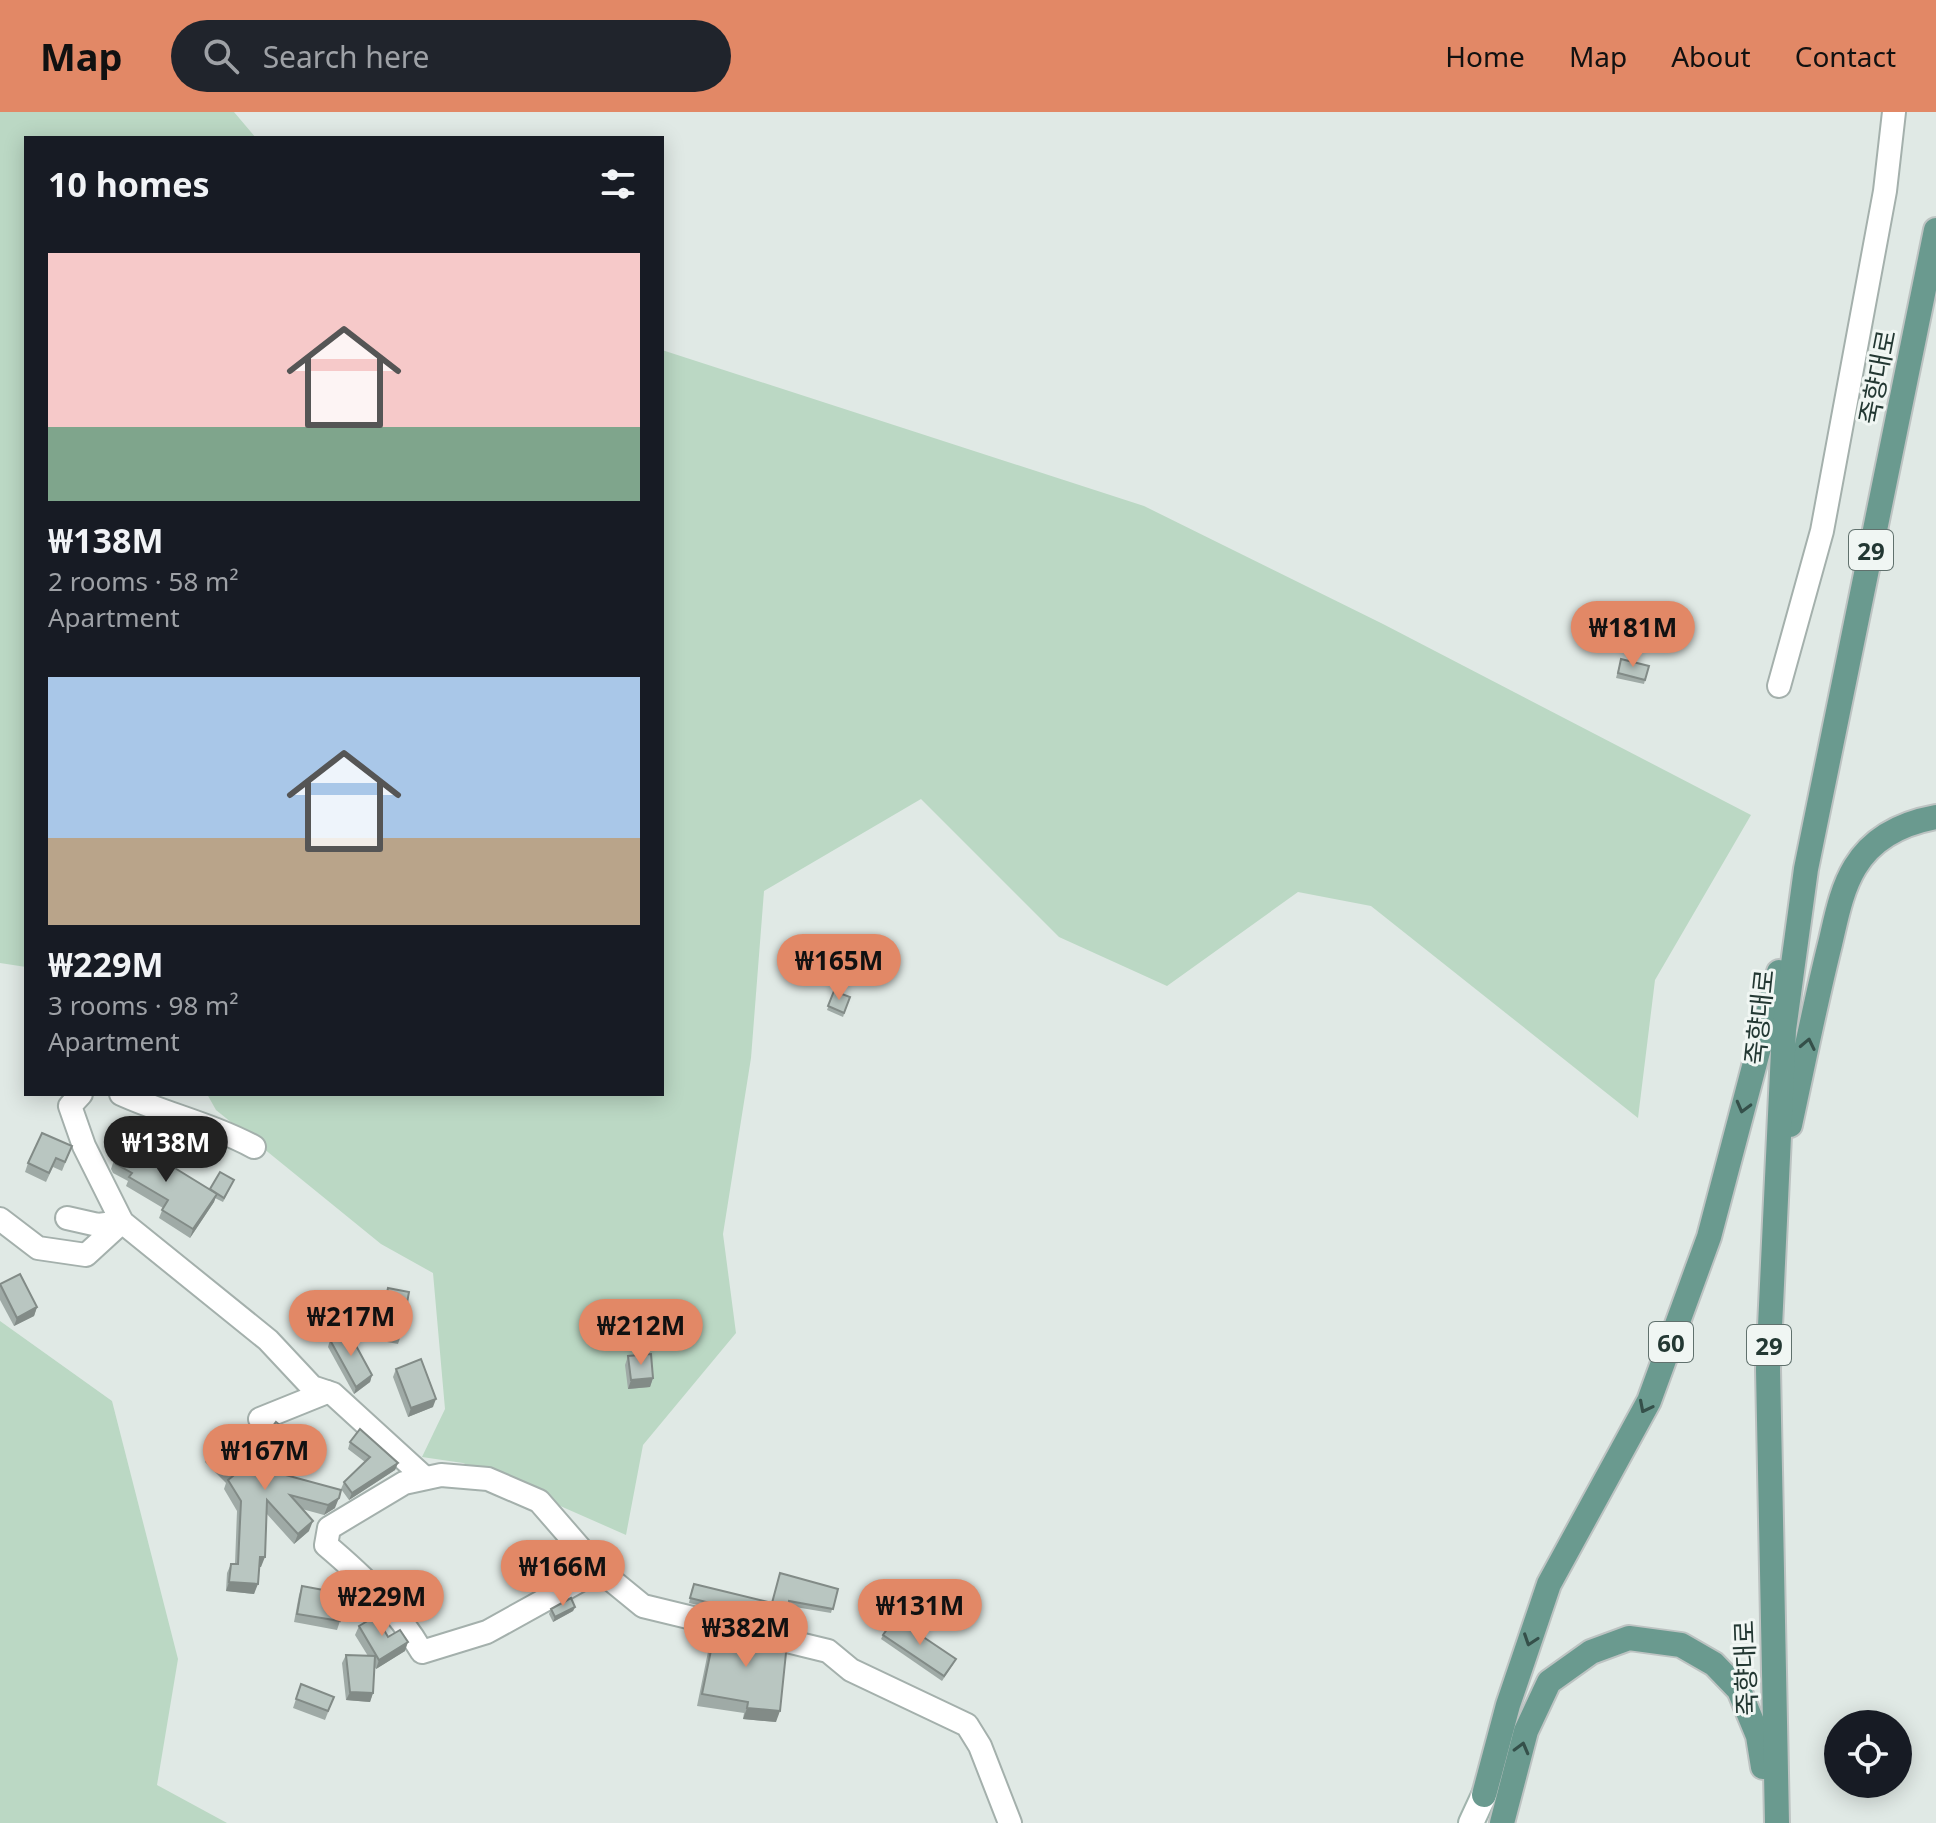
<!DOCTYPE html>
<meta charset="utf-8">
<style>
body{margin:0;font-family:"Noto Sans","Noto Sans KR",sans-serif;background:#20242c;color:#f1f3f6;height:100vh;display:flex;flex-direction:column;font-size:30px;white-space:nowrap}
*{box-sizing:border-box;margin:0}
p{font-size:26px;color:#9ea1a6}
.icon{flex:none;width:44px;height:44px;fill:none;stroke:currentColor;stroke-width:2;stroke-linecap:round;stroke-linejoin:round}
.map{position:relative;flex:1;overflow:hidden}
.drawer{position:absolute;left:24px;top:24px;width:640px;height:960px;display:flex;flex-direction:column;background:#171b24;border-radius:0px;box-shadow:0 4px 20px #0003}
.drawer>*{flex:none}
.buttons{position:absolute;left:1824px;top:1598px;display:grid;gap:16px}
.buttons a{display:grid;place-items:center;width:88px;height:88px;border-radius:50%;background:#171b24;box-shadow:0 4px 20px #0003;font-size:40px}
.price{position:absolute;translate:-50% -68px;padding:0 18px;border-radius:28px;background:#e28866;color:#111;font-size:26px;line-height:52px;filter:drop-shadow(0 2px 4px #0008)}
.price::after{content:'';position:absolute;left:50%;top:48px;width:24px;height:18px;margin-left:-12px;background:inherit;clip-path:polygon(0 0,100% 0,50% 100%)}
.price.selected{background:#222;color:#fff}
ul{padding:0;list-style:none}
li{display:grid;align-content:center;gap:16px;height:424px;padding:0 24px}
li span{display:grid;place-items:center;height:248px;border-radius:0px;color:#555}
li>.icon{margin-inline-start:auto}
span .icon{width:144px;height:144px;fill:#fffc;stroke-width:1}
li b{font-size:34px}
h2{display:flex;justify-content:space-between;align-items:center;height:96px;padding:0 24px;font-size:34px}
header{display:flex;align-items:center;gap:48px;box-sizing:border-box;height:112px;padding:0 40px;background:#e28866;color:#111}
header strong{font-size:38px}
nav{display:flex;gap:44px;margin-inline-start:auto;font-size:28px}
.search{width:560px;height:72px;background:#20242c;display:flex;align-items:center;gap:20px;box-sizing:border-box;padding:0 28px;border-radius:44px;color:#9ea1a6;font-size:30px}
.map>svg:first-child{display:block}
.green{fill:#bbd8c4}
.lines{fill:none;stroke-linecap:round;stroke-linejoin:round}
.street-casing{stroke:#a4b0ac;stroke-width:26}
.secondary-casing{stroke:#a1b4ad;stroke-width:28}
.primary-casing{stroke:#bdc3c2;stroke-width:28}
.street{stroke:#fff;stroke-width:22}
.secondary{stroke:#fff;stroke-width:24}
.primary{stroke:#6a9a8f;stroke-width:24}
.wall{fill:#9faaa6}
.shaded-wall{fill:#828b87}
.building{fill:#b9c6c1;stroke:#828b87;stroke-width:2}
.oneway{stroke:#35504a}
.labels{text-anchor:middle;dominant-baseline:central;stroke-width:6;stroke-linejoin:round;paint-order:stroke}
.shield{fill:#f0f6f3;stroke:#60716d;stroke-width:2}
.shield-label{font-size:24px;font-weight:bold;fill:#233833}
.street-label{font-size:26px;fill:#233833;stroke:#f0f6f3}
</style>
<header>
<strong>Map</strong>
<div class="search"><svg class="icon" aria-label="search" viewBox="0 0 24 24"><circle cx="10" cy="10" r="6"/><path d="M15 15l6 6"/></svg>Search here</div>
<nav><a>Home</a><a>Map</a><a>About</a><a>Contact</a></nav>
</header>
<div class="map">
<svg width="1936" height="1711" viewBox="0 0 1936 1711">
<rect width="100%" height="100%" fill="#e0e9e5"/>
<g class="green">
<path d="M0,0H234L256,26H26V855L0,851Z"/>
<path d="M662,238L1144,394L1383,512L1751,703L1655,868L1638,1006L1371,794L1298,780L1167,874L1059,825L921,687L764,779L751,946L723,1122L736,1221L643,1333L626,1423L463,1351L422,1345L445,1297L433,1161L381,1132L216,998L207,982H662Z"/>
<path d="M0,1209L112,1289L178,1547L157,1673L227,1711H0Z"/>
</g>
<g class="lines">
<g class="street-casing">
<g id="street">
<path d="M1779,574L1822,419L1885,79L1894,0"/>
<path d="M81,982L70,994L84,1034L122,1110L268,1228L312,1275L333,1282L425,1366"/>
<path d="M121,982C165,1002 211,1012 254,1035"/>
<path d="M67,1106L98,1113L122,1110"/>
<path d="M0,1107L38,1136L86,1143L122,1110"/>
<path d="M260,1307L327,1280"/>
<path d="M599,1458L487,1520L422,1540C396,1496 365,1466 326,1433L329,1416L404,1371L441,1363L488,1367L539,1389L599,1458L643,1494L828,1539L851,1558L967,1613L980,1634L1010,1711"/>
</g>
</g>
<g class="secondary-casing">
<path id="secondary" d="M1471,1711L1484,1683"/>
</g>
<g class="primary-casing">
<g id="primary">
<path d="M1790,1013C1803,953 1815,892 1830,832C1836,807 1841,778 1855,755C1873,725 1903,711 1936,705"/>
<path d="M1484,1683L1508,1593L1549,1472L1649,1289L1709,1125L1779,860"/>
<path d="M1502,1711L1526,1619L1549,1570L1591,1540L1629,1526L1681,1533L1714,1552L1739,1578L1758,1624L1763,1655"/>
<path d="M1777,1711L1768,1257L1784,918L1806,757L1936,118"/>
</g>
</g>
<use href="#street" class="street"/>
<use href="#secondary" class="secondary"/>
<use href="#primary" class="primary"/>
</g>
<g class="wall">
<path d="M1603,492L1640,527L1637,536L1594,526Z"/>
<path d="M1621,547L1649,554L1644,572L1616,566Z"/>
<path d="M834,879L850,885L843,905L827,898Z"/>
<path d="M72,1034L62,1059L53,1055L46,1070L25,1060L28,1051Z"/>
<path d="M114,1048L210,1077L234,1068L223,1090L215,1086L214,1090L190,1126L159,1106L163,1096L126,1074L128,1069L113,1061L111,1057Z"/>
<path d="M0,1172L37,1195L34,1204L14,1214L0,1188Z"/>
<path d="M388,1176L401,1223L398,1232L376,1228L384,1184Z"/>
<path d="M330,1228L372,1263L370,1270L354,1282L328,1235Z"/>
<path d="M628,1244L653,1266L650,1275L628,1277L625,1253Z"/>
<path d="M396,1257L433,1295L408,1305L393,1265Z"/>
<path d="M301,1330L298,1340L281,1362L335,1396L324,1403L302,1397L309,1419L294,1432L266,1401L261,1455H260L254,1482L226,1479L227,1461L231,1452H235L237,1399L224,1377L226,1371L205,1350L209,1340L256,1336Z"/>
<path d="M350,1330L398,1351L395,1358L349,1388L341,1377L344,1370L365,1350L348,1337Z"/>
<path d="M302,1474L340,1509L337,1518L294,1510L299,1483Z"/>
<path d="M692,1476L771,1491L838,1477L831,1501L789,1494L786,1514L689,1491Z"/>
<path d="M575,1495L573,1499L553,1510L549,1502L551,1497Z"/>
<path d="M359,1514L388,1525L405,1539L376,1557L374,1554L373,1581L370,1590L346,1588L342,1551L346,1543L368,1544L355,1523Z"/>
<path d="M716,1514L776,1610L743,1607L744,1601L697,1594L711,1525Z"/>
<path d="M883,1523L954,1551L942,1569L881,1527Z"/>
<path d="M301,1572L334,1585L325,1608L293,1596Z"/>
</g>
<g class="shaded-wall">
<path d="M217,1082L214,1090L190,1126L193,1117Z"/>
<path d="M37,1195L34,1204L14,1214L17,1206Z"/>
<path d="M372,1263L370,1270L354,1282L356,1275Z"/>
<path d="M653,1266L650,1275L628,1277L631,1268Z"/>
<path d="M436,1287L433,1295L408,1305L411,1296Z"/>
<path d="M301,1330L298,1340L275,1370L278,1361Z"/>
<path d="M398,1351L395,1358L349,1388L352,1381Z"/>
<path d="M339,1386L335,1396L324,1403L328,1393Z"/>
<path d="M313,1409L309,1419L294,1432L298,1422Z"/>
<path d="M260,1445H265L261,1455H257Z"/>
<path d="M229,1470L258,1472L254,1482L226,1479Z"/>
<path d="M575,1495L573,1499L553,1510L555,1505Z"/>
<path d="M408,1530L405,1539L376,1557L379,1548Z"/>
<path d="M350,1580L373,1581L370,1590L346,1588Z"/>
<path d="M747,1596L780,1599L776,1610L743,1607Z"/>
</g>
<g class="building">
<path d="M1603,492L1645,502L1640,527L1597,517Z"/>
<path d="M1621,547L1649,554L1645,568L1618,561Z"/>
<path d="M834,879L850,885L844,901L828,894Z"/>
<path d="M42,1021L72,1034L65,1050L56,1046L49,1061L28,1051Z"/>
<path d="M126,1026L217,1082L193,1117L162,1098L168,1088L129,1065L132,1061L116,1052L114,1048Z"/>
<path d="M220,1060L234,1068L224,1086L210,1077Z"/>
<path d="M20,1162L37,1195L17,1206L0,1172Z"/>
<path d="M388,1176L409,1180L401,1223L379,1219Z"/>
<path d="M348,1219L372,1263L356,1275L330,1228Z"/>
<path d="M651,1242L653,1266L631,1268L628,1244Z"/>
<path d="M421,1247L436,1287L411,1296L396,1257Z"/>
<path d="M276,1310L301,1330L278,1361L341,1378L339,1386L328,1393L290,1383L313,1409L298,1422L267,1388L265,1445H260L258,1472L229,1470L231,1452H238L241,1389L228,1368L233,1364L209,1340L234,1314L256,1336Z"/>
<path d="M360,1317L398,1351L352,1381L344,1370L370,1345L350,1330Z"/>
<path d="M780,1461L838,1477L833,1497L789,1489L787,1510L690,1486L694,1472L772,1491Z"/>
<path d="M302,1474L345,1482L340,1509L297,1502Z"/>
<path d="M571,1486L575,1495L555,1505L551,1497Z"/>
<path d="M376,1504L388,1525L400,1518L408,1530L379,1548L359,1514Z"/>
<path d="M895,1506L956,1547L944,1564L883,1523Z"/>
<path d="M716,1514L787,1531L780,1599L747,1596L748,1590L702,1582Z"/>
<path d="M346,1543L375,1544L373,1581L350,1580Z"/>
<path d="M301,1572L334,1585L328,1599L296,1587Z"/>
</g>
<defs><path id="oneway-chevron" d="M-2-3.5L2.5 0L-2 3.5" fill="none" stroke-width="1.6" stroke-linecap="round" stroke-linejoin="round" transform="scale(2)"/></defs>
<g class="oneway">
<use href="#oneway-chevron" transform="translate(1808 932) rotate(-78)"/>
<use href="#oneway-chevron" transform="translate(1743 995) rotate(105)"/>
<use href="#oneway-chevron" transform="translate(1645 1295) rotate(117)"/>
<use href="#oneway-chevron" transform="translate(1530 1528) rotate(109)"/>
<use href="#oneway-chevron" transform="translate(1522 1636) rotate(-75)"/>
</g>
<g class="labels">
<g class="shield">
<rect x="1849" y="418" width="44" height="40" rx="6"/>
<rect x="1649" y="1210" width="44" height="40" rx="6"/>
<rect x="1747" y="1213" width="44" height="40" rx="6"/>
</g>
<g class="shield-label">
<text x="1871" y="438">29</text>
<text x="1671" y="1230">60</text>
<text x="1769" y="1233">29</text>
</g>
<g class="street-label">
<text transform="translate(1877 265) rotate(-79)">죽향대로</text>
<text transform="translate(1759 905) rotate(-84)">죽향대로</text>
<text transform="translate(1745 1556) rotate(-92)">죽향대로</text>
</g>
</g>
</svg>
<div class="buttons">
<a><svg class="icon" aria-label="locate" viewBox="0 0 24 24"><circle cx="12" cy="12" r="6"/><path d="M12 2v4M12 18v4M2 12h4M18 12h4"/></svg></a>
</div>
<b class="price" style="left:1633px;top:557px">₩181M</b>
<b class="price" style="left:839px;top:890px">₩165M</b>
<b class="price selected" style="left:166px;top:1072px">₩138M</b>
<b class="price" style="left:351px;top:1246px">₩217M</b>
<b class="price" style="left:641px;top:1255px">₩212M</b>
<b class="price" style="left:265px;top:1380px">₩167M</b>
<b class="price" style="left:563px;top:1496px">₩166M</b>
<b class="price" style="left:382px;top:1526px">₩229M</b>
<b class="price" style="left:920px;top:1535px">₩131M</b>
<b class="price" style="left:746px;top:1557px">₩382M</b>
<section class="drawer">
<h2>10 homes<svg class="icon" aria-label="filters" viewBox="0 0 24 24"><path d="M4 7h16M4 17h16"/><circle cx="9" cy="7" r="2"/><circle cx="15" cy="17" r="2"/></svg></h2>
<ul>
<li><span style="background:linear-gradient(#f6c9c9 70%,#7fa58c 0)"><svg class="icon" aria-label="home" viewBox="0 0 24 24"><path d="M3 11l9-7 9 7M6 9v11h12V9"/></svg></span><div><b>₩138M</b><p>2 rooms · 58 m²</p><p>Apartment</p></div></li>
<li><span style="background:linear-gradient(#a9c7e8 65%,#b9a48a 0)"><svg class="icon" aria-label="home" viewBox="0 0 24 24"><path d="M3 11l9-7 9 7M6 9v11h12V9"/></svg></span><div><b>₩229M</b><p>3 rooms · 98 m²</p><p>Apartment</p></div></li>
</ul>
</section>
</div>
